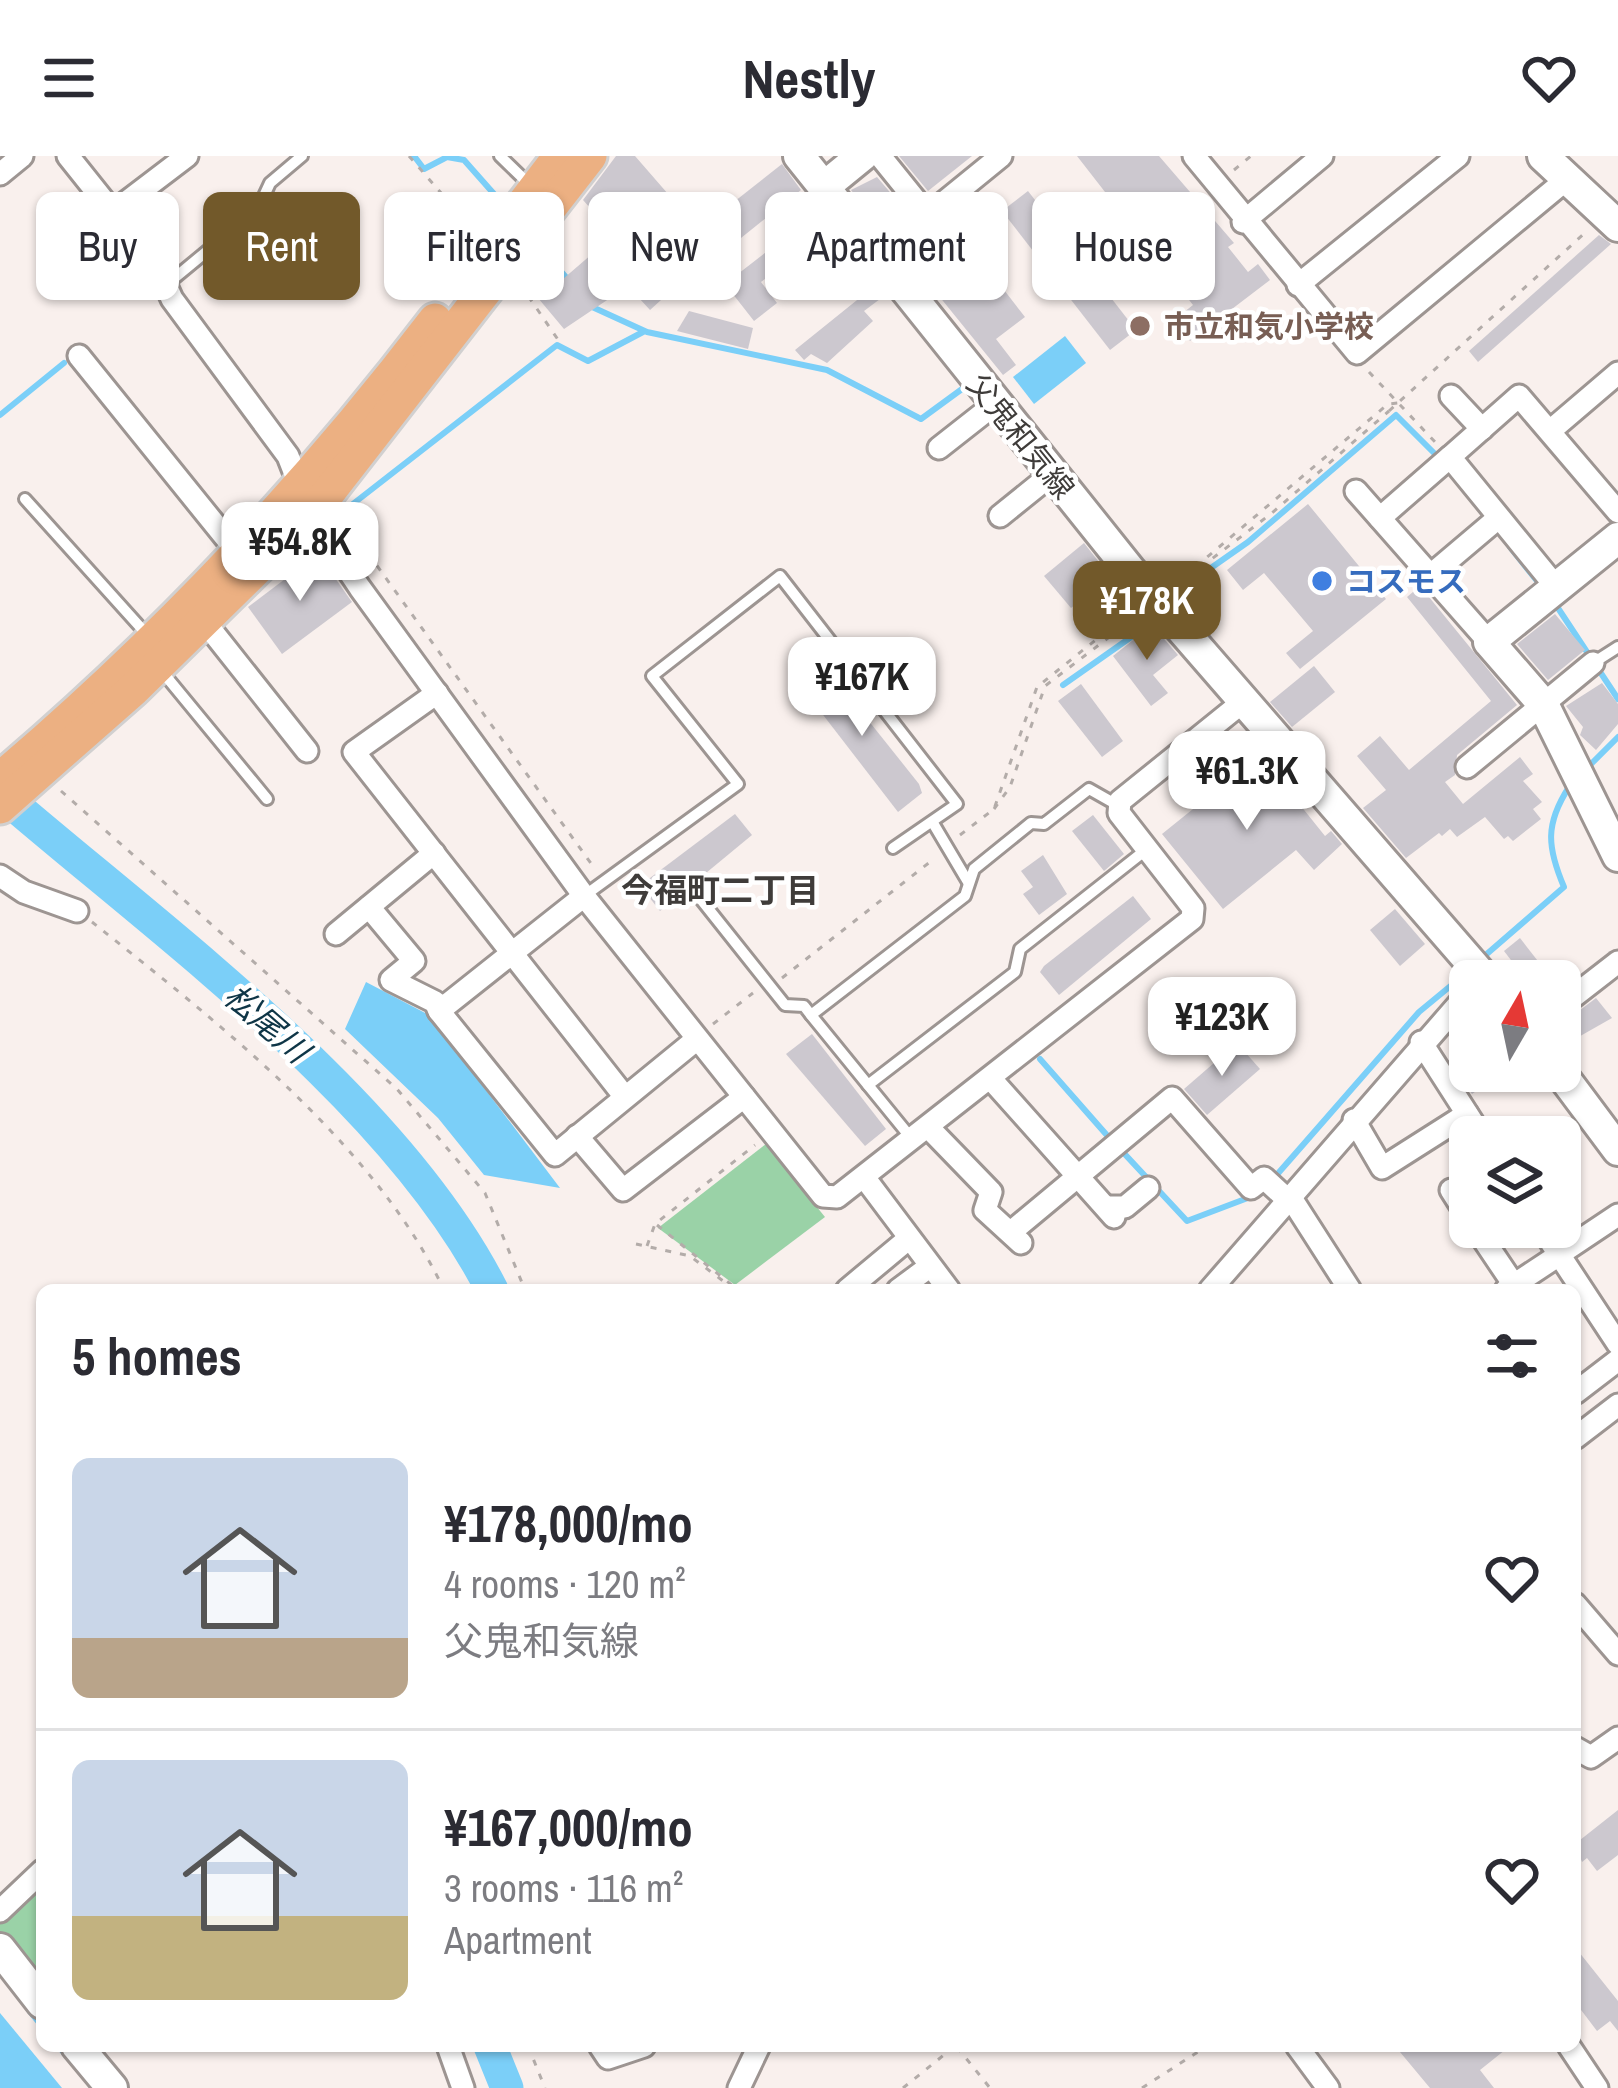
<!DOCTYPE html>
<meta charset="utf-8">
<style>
body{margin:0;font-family:"Archivo Narrow","Noto Sans JP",sans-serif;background:#f2f2f3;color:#2b2b33;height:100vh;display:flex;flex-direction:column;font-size:45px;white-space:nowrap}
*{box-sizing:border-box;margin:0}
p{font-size:39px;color:#7c7c81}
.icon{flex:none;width:66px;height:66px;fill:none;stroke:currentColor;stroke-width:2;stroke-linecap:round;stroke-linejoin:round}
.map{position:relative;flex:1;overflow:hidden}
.sheet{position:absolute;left:36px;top:1128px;width:1545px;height:768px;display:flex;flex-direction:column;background:#fff;border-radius:18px;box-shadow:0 3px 9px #0004}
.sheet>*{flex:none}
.top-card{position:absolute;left:36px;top:36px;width:1548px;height:108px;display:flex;gap:24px}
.needle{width:78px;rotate:9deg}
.controls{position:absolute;left:1449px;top:804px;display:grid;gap:24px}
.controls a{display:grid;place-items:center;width:132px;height:132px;border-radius:18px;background:#fff;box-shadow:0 3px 9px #0004;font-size:60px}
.price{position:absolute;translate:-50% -102px;padding:0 27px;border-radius:24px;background:#fff;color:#222;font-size:39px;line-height:78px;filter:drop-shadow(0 3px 6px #0008)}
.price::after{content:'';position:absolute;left:50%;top:72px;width:36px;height:27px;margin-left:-18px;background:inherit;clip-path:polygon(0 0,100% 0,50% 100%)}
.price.active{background:#72592a;color:#fff}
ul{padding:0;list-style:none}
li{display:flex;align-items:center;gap:36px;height:300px;padding:0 36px}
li+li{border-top:3px solid #e1e1e2}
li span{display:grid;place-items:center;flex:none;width:336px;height:240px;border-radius:18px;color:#555}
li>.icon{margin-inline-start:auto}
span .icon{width:144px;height:144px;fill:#fffc;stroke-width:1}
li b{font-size:51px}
h2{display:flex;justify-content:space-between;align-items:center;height:144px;padding:0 36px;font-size:51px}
.pill{padding:0 42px;border-radius:18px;background:#fff;box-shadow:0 3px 9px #0004;font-size:42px;line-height:108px}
.pill.active{background:#72592a;color:#fff}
header{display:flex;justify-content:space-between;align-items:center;height:156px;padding:0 36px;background:#fff;font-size:54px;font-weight:700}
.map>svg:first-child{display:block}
.green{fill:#9ad2a7}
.water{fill:#7bcff8}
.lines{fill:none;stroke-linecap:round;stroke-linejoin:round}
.stream{stroke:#7bcff8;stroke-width:6}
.river{stroke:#7bcff8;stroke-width:33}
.building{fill:#ccc8cf}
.lane-casing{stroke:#9d9592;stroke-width:16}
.street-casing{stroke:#9d9592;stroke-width:27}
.secondary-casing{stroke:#9d9592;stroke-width:36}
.primary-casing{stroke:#d1d0d0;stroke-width:39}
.path{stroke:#b3aca9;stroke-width:3;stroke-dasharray:6 9;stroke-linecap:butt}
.lane{stroke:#fff;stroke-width:10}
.street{stroke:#fff;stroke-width:21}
.secondary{stroke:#fff;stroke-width:30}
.primary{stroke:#ecb082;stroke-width:33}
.path-bridge{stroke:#b3aca9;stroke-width:3;stroke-dasharray:6 9;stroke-linecap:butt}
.education-dot{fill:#8d6e63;stroke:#fff;stroke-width:4.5}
.shop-dot{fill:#3f7fe0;stroke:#fff;stroke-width:4.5}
.labels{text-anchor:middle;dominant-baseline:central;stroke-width:9;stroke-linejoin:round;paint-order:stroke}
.education-label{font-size:30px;font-weight:bold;fill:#785e54;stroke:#fff;text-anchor:start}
.street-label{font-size:30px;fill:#3f3c3a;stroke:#fff}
.shop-label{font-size:30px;font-weight:bold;fill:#366cbe;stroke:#fff;text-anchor:start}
.neighbourhood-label{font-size:33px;font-weight:bold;fill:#3f3c3a;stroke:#fff}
.water-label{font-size:33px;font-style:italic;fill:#0f3647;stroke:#fff}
</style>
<header><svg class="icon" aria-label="menu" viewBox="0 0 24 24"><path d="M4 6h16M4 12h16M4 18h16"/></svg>Nestly<svg class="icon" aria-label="heart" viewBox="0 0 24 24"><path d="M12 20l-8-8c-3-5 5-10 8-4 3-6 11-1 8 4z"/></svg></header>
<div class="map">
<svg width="1618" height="1932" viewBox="0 0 1618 1932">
<rect width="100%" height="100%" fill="#f9f0ed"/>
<g class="green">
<path d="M766,988L825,1061L735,1129L658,1072Z"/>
<path d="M42,1727V1832L0,1778V1766Z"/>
</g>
<g class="water">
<path d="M1065,180L1086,207L1034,248L1013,221Z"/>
<path d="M366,826L429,859L560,1032L484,1019L438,962L345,873Z"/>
<path d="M0,1857L62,1932H0Z"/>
</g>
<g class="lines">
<g class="stream">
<path d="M414,0L424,13L447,1L464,4L502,47"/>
<path d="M541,92L570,126"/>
<path d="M590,150L647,176L827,214L921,263L962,233"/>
<path d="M0,259L64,207"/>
<path d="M349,351L557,189L588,205L643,176"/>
<path d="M1510,391L1541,430"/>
<path d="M1554,446L1618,543"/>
<path d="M1184,447L1178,435L1248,386L1396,259L1438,301"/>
<path d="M1063,529L1154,465"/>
<path d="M1589,610L1618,581"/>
<path d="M1481,803L1564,731C1547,691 1545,668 1569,631"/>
<path d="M1040,903L1112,985"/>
<path d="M1120,993L1187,1065L1253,1040"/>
<path d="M1274,1022L1419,856L1465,818"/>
<path d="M29,1854L42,1870"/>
<path d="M58,1890L68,1901"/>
</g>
<g class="river">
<path d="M0,637C161,776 396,944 492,1134"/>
<path d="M490,1890L507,1932"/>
</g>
</g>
<g class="building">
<path d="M616,0H635L695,69L682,81L704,105L650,154L628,130L564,173L533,136L557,115L563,123L614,79L583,44Z"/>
<path d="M899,0H972L928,35Z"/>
<path d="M1077,0H1159L1234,87L1228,91L1248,116L1258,108L1270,124L1190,185L1174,164L1193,149Z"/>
<path d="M782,8L801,34L736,86L716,60Z"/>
<path d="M877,21L894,41L882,51L904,78L893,86L851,34Z"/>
<path d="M1028,35L1136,174L1110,194L1002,55Z"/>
<path d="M436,41L468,77L448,94L416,58Z"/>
<path d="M792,76L805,92L761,126L777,147L754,165L725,128Z"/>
<path d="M1599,79L1611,88L1478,206L1469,195Z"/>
<path d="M970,90L1025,161L996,183L1016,209L1003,219L926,124Z"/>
<path d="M872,132L880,143L864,155L873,165L827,207L811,198L804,204L795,194Z"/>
<path d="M689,155L753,172L748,193L677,175Z"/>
<path d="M1308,348L1386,443L1300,513L1286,497L1313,475L1264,417L1243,434L1227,414Z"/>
<path d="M1084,387L1110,420L1071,452L1044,420Z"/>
<path d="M318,398L352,446L282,498L248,451Z"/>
<path d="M1420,430L1517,549L1457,599L1455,619L1445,626L1463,648L1520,601L1533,618L1523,625L1542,646L1533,653L1541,663L1513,685L1508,680L1504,683L1485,661L1457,681L1450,673L1442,680L1439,677L1406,702L1363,652L1386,634L1357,600L1380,580L1409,614L1491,545L1407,441Z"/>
<path d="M1555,458L1585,494L1548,524L1517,488Z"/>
<path d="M1152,469L1178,499L1153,519L1168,537L1151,550L1113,500Z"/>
<path d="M825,510L919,628L922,637L898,656L800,529Z"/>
<path d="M1314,510L1335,536L1292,571L1270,546Z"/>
<path d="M1602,527L1618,548V568L1596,594L1580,579L1583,571L1566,550Z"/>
<path d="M1081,528L1123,585L1102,601L1058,545Z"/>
<path d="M1260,599L1325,680L1331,675L1342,688L1314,714L1296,694L1223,753L1162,678Z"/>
<path d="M735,658L752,679L660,755L642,732L646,725Z"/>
<path d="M1093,659L1124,698L1104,715L1072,675Z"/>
<path d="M1043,699L1067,738L1039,759L1023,738L1033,731L1021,715Z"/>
<path d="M1133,740L1151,763L1059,839L1040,816L1044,810Z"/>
<path d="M1395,753L1425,788L1400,810L1370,774Z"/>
<path d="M1520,782L1541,809L1553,825H1527L1504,795Z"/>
<path d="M1596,842L1612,862L1575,883L1563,867Z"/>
<path d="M812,878L886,973L865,990L786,898Z"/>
<path d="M1237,887L1260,913L1207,959L1184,933Z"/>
<path d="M1470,892V915H1504L1472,938L1451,905Z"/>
<path d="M1618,1654V1699L1597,1715L1587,1702L1582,1706L1575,1688Z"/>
<path d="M1575,1791L1618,1845V1875L1610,1865L1597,1875L1575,1846Z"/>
<path d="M1395,1890H1510L1480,1914L1494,1932H1430Z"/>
</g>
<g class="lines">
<g class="lane-casing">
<g id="lane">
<path d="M500,0L532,31"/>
<path d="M166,129L258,53L270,27L302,0"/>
<path d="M25,343L150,482"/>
<path d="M1593,507L1618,491"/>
<path d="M160,513L267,643"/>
<path d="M933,667L968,726"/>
<path d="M584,740L738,628L652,520L780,420L957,648L893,692"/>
<path d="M699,741L785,849L804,850L811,859"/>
<path d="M868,929L1015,816L1020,793L1147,693"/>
<path d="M912,983L811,859L965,740L974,713L1031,667L1044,668L1089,633L1119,650"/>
</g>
</g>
<g class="street-casing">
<g id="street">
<path d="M68,0L159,114L172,143L288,300L311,359L360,432L584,740L823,1040L837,1041L1192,763L1193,752L1119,657L1120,645L1244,545"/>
<path d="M880,0L922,52L936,53L1001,0"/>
<path d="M1194,0L1357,197L1567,23"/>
<path d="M0,18L22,0"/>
<path d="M112,57L187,0"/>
<path d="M1243,66L1322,0"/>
<path d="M1298,129L1458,0"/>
<path d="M79,200L238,397"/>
<path d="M1451,240L1482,273"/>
<path d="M1550,275L1618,217"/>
<path d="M939,292L995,248"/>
<path d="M1356,335L1489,486"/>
<path d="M1000,360L1052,318"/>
<path d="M1380,362L1450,301"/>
<path d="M1432,418L1497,363"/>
<path d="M1557,432L1450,301L1519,240L1618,356"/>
<path d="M204,465L307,595"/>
<path d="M437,537L354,596L625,941"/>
<path d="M1467,611L1593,507"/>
<path d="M0,720L24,736L77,755"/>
<path d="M584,740L439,855L555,999L697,883"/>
<path d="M369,751L414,805L391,824L435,846L439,855"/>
<path d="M336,778L434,697"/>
<path d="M1560,851L1618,806"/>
<path d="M1421,886L1482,981"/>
<path d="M991,923L1114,1061"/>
<path d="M1354,964L1382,1012L1467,958"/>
<path d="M928,971L991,1036L985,1054L1021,1087"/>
<path d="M577,980L623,1034L744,941"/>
<path d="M864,1021L949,1134"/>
<path d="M1451,1034L1470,1064"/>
<path d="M1291,1042L1350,1134"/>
<path d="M1106,1051H1125L1148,1032"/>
<path d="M1475,1071L1514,1129"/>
<path d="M1541,1071L1618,1188"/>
<path d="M1011,1076L1172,942L1251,1032L1264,1022L1289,1045"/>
<path d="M1567,1093L1618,1059"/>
<path d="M847,1134L907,1084"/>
<path d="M898,1134L929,1111"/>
<path d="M1210,1134L1470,835"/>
<path d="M1506,1134L1559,1099"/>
<path d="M1575,1237L1618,1204"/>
<path d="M1575,1282L1618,1249"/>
<path d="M1575,1448L1618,1498"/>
<path d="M1575,1592L1591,1601L1618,1582"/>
<path d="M0,1755L42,1715"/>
<path d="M448,1890L463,1932"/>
<path d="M600,1890L608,1902L644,1890"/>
<path d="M1297,1890L1328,1932"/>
<path d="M1569,1890L1597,1932"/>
<path d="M739,1932L759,1890"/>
</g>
</g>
<g class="secondary-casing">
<g id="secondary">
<path d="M799,0L1130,414L1487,825"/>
<path d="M1543,0L1618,70"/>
<path d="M824,31L862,0"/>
<path d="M1618,382L1489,486L1543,548L1618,700"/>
<path d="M1559,915L1618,994"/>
<path d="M0,1793L42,1847"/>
<path d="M77,1890L112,1932"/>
</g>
</g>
<g class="primary-casing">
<g id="primary">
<path d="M517,56L560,0"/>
<path d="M0,623C161,486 307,332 435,164"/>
<path d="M0,651L134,533L311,359L590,0"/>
</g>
</g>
<g class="path">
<path d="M409,0L486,89"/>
<path d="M1234,14L1251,0"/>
<path d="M520,128L561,188"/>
<path d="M1369,216L1436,287"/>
<path d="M1389,255L1587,75"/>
<path d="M342,361L595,713"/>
<path d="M1173,430L1388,248L1398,247"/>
<path d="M61,635L397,933L485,1037L525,1134"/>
<path d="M960,679L994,653L1037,531L1133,454"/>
<path d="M92,766C216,865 376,989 444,1134"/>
<path d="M782,822L935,702"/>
<path d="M713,868L753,837"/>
<path d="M657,1069L738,1134"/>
<path d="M636,1088L690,1100L735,1134"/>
<path d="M647,1090L655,1068L755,989"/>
<path d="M528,1890L545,1932"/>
<path d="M957,1891L990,1932"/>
<path d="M903,1932L955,1890"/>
<path d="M1142,1932L1207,1890"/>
</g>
<use href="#lane" class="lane"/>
<use href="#street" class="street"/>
<use href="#secondary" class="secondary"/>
<use href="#primary" class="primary"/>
<g class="path-bridge">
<path d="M1169,431L1160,421L1167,415L1178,428"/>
<path d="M994,653L1010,631L1045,530L1272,357L1389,255"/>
</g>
</g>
<circle class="education-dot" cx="1140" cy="170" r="12"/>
<circle class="shop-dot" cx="1322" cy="425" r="12"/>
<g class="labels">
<g class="education-label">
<text x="1164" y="170">市立和気小学校</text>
</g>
<g class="street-label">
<text transform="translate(1021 280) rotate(51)">父鬼和気線</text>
</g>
<g class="shop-label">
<text x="1346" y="425">コスモス</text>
</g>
<g class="neighbourhood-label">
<text x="720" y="734">今福町二丁目</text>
</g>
<g class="water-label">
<text transform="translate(267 867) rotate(41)">松尾川</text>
</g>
</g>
</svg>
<div class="controls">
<a><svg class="needle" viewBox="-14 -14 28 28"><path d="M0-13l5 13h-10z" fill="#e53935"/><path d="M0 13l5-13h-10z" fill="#7c7c81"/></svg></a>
<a><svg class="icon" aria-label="layers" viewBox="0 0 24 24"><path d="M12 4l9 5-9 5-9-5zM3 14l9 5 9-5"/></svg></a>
</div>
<b class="price" style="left:300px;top:448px">¥54.8K</b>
<b class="price active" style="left:1147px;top:507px">¥178K</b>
<b class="price" style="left:862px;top:583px">¥167K</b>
<b class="price" style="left:1247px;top:677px">¥61.3K</b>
<b class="price" style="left:1222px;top:923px">¥123K</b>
<div class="top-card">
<a class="pill">Buy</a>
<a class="pill active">Rent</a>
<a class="pill">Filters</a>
<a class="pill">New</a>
<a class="pill">Apartment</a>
<a class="pill">House</a>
</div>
<section class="sheet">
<h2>5 homes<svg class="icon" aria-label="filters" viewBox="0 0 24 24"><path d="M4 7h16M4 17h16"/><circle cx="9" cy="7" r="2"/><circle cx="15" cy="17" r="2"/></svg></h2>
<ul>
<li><span style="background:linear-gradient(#c9d6e8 75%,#b9a48a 0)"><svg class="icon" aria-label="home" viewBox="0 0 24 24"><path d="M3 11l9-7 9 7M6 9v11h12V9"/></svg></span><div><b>¥178,000/mo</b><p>4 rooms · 120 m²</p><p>父鬼和気線</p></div><svg class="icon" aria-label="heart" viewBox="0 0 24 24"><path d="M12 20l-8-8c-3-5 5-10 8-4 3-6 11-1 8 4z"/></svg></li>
<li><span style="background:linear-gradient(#c9d6e8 65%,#c2b280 0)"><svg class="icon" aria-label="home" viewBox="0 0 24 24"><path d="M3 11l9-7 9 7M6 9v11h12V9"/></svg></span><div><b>¥167,000/mo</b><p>3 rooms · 116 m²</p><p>Apartment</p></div><svg class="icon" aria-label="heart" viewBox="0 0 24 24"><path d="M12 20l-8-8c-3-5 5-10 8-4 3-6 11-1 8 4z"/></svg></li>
</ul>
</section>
</div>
